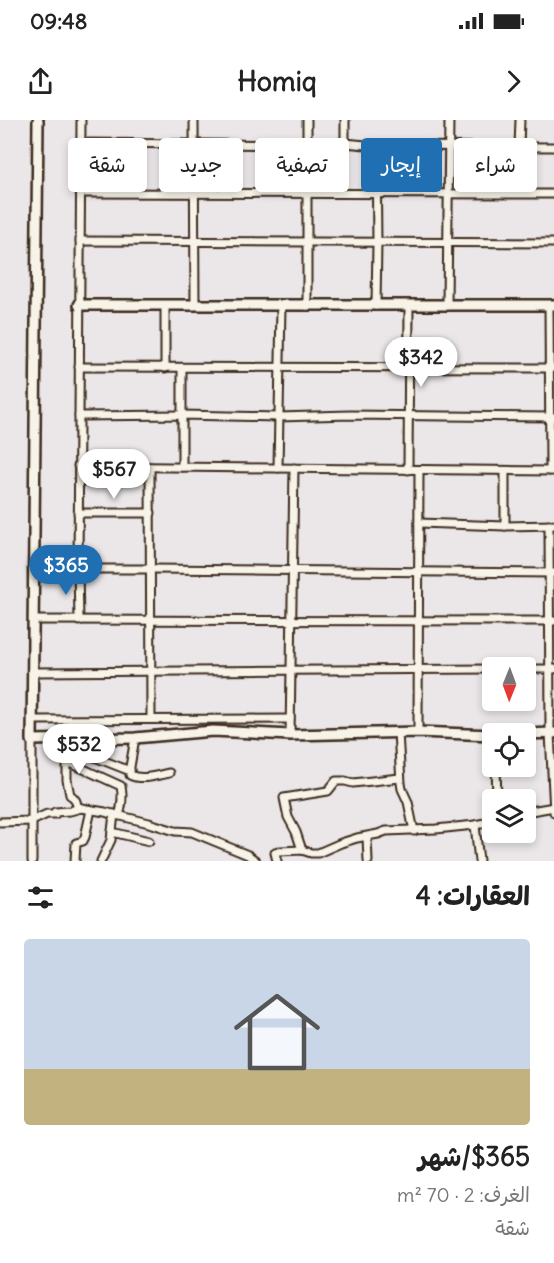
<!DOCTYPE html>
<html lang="ar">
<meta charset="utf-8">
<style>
body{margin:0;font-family:Delius,"Playpen Sans Arabic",sans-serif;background:#f6f6f6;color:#222;direction:rtl;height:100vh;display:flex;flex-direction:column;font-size:22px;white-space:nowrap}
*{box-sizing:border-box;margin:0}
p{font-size:20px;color:#767676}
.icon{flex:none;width:33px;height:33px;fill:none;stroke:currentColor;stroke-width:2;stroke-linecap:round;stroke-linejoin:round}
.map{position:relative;height:741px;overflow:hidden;direction:ltr}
.details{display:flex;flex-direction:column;background:#fff;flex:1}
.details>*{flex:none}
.guide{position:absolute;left:18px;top:18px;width:519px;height:54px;direction:rtl;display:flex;gap:12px}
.needle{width:39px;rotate:181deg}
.controls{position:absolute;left:482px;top:537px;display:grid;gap:12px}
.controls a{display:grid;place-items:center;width:54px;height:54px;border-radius:6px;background:#fff;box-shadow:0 3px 9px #0003;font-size:30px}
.price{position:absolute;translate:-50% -51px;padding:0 14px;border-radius:21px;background:#fff;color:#222;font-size:20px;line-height:39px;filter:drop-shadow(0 2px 3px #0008)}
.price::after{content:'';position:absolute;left:50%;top:36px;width:18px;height:14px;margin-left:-9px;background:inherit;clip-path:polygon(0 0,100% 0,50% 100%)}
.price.active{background:#1f6fb2;color:#fff}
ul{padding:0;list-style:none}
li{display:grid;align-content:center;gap:12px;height:318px;padding:0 24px}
li span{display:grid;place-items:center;height:186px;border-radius:6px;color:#555}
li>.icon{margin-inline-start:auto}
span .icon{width:108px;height:108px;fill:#fffc;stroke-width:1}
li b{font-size:26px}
h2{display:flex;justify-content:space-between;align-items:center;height:72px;padding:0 24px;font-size:26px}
.pill{padding:0 21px;border-radius:6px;background:#fff;box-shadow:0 3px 9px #0003;font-size:21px;line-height:54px}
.pill.active{background:#1f6fb2;color:#fff}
.status{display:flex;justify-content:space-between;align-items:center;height:42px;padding:0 30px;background:#fff;direction:ltr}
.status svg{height:16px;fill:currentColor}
header{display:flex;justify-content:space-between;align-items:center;height:78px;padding:0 24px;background:#fff;font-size:27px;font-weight:800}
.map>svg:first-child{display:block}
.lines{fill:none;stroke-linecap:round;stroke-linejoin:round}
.street-casing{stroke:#3b2a1e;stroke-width:11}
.secondary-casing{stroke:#3b2a1e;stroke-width:14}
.street{stroke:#f7f3e8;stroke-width:7}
.secondary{stroke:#f7f3e8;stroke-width:9}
</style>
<div class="status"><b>09:48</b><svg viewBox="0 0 49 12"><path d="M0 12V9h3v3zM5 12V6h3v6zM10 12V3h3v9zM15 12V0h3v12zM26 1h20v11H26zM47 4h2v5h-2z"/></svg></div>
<header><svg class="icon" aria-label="forward" viewBox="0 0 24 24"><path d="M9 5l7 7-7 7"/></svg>Homiq<svg class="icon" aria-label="share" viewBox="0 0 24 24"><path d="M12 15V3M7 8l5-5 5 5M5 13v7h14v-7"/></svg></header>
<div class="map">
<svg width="554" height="741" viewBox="0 0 554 741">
<rect width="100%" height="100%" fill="#ebe7e8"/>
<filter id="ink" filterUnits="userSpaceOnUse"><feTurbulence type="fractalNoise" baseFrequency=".0167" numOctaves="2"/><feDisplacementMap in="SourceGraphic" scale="12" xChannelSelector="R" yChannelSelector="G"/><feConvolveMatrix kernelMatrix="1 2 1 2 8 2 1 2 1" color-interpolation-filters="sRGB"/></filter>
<g filter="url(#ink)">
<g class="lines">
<g class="street-casing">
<g id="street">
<path d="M81,0L78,449H151L554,453"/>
<path d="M194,0L195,185"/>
<path d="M307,0V186"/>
<path d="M80,23L307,25L345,23L376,26L554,27"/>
<path d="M345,23V0"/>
<path d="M376,26L377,123L376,186"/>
<path d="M519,26L520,0"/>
<path d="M80,73L554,74"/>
<path d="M80,121L554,123"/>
<path d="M549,185L550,351"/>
<path d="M447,186L449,0"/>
<path d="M79,247L554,248"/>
<path d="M165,248V185"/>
<path d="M79,296L182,295L278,297L350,295L554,297"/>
<path d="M78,346L554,351"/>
<path d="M150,347L151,599"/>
<path d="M182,347V248"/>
<path d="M278,348L281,186"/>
<path d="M408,350L409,186"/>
<path d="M505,351V406"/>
<path d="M78,393H151"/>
<path d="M419,403L505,406L554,405"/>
<path d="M549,405L550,613L554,692"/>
<path d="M78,449L79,501"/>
<path d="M33,500L554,501"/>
<path d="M525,549H554"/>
<path d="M32,552L492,549"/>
<path d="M32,600L290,599"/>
<path d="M398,612L401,663L402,669L408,682L414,711"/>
<path d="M418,612L419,350"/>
<path d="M290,615L294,348"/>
<path d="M135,618L130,647V655C142,661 157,655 169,653"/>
<path d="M65,619L64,634L67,642V660L70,675L73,677L76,681L77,686L81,688"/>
<path d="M79,619L87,632L92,636L130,651"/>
<path d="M32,620V741"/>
<path d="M66,641L121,666C123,676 122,686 119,696"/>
<path d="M496,646L497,680"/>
<path d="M525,692L554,687"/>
<path d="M0,702L32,701L47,694H55V692L70,691L81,688L105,692L149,703L175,711L192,712L248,735L256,741"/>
<path d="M475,705L479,741"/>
<path d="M112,712L149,721"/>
<path d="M367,717L368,741"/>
<path d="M302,730L296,712L288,697L284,678L328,671L336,661H345L353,663L400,658"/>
<path d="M75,741L76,723L83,721L85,717L91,690"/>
<path d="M101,741L111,720L114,694"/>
<path d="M277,741L275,733L280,731L302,730L311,733H318L341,723L357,718L378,714L386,711L436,709L475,705L489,702L492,700"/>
</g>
</g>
<g class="secondary-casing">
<g id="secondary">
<path d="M38,0L32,620L135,618L213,611L290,615L418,612L492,615"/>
<path d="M79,185H554"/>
<path d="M525,614L554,613"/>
</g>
</g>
<use href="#street" class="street"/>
<use href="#secondary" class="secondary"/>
</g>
</g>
</svg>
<div class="controls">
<a><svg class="needle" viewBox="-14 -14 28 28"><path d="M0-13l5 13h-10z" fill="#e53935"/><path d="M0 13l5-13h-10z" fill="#767676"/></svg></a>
<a><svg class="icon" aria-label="locate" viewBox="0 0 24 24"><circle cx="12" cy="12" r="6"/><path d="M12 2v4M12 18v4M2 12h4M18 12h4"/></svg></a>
<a><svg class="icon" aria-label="layers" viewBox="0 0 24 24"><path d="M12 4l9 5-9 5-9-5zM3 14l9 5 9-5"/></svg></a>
</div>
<b class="price" style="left:421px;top:268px">$342</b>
<b class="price" style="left:114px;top:380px">$567</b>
<b class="price active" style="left:66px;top:476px">$365</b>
<b class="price" style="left:79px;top:655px">$532</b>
<div class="guide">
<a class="pill">شراء</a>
<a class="pill active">إيجار</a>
<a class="pill">تصفية</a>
<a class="pill">جديد</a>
<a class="pill">شقة</a>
</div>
</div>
<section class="details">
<h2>العقارات: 4<svg class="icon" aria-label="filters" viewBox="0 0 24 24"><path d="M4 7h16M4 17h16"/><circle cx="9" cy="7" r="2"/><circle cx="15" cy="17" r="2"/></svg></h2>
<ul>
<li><span style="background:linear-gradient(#c9d6e8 70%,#c2b280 0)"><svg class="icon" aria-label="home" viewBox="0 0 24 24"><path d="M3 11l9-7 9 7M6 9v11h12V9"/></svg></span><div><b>$365/شهر</b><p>الغرف: 2 · 70 m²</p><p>شقة</p></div></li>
</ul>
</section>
